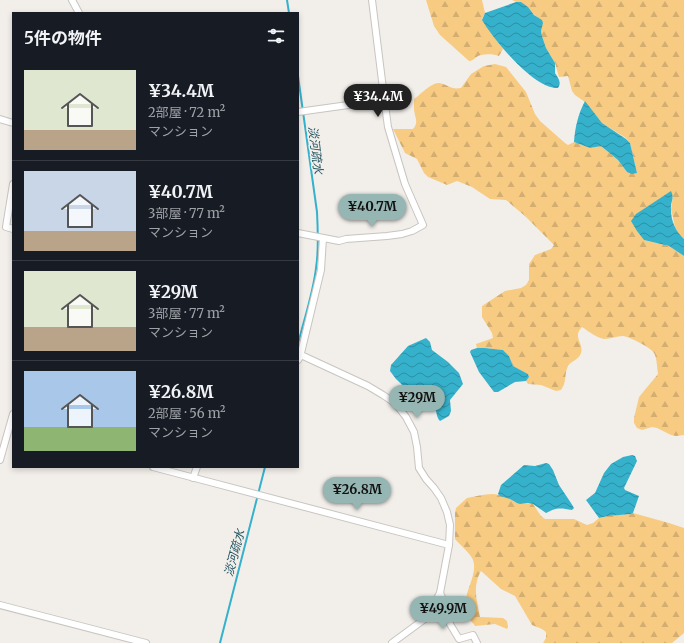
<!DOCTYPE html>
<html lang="ja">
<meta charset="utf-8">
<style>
body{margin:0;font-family:Merriweather,"Noto Sans JP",serif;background:#242831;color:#f1f3f6;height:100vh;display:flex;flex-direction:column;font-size:15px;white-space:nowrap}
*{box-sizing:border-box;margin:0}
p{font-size:13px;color:#9ea1a6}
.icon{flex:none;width:22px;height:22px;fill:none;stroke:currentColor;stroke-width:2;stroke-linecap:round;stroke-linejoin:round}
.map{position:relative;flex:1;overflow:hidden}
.details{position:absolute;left:12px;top:12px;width:287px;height:456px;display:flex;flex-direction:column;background:#171b24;border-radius:0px;box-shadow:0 2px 6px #0003}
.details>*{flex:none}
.price{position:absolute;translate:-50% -34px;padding:0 9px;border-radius:14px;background:#95b6b3;color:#111;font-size:13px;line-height:26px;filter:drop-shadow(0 1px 2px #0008)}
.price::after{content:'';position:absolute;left:50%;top:24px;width:12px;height:9px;margin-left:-6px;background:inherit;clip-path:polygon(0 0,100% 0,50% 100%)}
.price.selected{background:#222;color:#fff}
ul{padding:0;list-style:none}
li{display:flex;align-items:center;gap:12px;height:100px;padding:0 12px}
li+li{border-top:1px solid #363941}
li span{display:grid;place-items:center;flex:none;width:112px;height:80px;border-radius:0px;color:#555}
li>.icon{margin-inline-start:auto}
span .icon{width:48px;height:48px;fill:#fffc;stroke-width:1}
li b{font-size:17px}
h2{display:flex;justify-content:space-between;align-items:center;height:48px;padding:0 12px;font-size:17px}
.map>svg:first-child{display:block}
.forest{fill:url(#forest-firs)}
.water{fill:url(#water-waves)}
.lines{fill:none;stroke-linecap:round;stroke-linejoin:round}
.stream{stroke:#35b1cc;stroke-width:2}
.street-casing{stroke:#c8c5c1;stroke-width:8}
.street{stroke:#fff;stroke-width:6}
.labels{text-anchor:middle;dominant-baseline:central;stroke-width:3;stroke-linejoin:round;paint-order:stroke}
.water-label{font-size:12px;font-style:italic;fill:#245562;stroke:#f2efeb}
</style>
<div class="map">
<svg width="684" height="643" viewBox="0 0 684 643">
<defs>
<pattern id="forest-firs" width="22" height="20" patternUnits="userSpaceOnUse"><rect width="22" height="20" fill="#f7cb82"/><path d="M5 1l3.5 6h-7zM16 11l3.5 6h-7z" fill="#d4ae70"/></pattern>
<pattern id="water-waves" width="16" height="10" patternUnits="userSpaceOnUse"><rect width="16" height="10" fill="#35b1cc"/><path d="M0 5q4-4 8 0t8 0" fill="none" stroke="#2d90a6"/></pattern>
</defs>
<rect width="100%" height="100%" fill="#f2efeb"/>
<g class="forest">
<path d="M426,0H482L485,13L482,19L485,24L503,49L499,56C494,54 487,54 481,55C476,56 474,61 469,61L440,35L434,26Z"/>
<path d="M512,0H684V239L679,235L675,227L671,209L673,196L644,240L669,246L684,256V435L676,436L671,435L657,428L652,427L642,430L637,428L634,423V418L639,397L658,374C657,368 657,358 654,353C650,347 630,337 623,336C617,336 611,339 604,339C597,338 588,331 582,327C572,337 584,343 581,353C579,360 571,361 568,366C564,374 567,382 561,390L556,391L541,385L528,384L526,381L529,377L528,374L513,366L509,356L503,350L485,348H477L476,344L493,338L492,333L482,317V306L505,291L521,288L526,285L529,280V264L535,255L551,249L554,245L525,216L506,200L490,199L472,187L457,181L447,185L428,177L424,173L417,159L405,153L393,129H413C419,122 415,118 414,110C414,106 414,102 414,99C420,95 432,82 439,83C447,84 451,90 461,88L471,74L484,66L495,64L506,67L526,92L535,114L540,121L565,143L568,145L574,142L590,148L601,146L618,160L627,172L637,173L630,143L626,138L602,123L585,102L575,95L572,91L568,76L559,77L555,63L546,48L542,36L541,31L542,26L538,18L521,2H516Z"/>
<path d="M491,494C497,494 506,496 512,500C512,500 517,503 517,503C521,504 528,503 533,504L541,516L545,519H574L587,525L593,523L599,518L608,516L631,514L633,513L669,523L684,528V633L672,643H543L546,638V632L542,629L532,625L515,596L501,589L481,571C472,586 477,602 480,617L503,618L507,621L508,627L507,629L495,624L475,626C473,623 469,619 467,616C458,598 481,574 472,558C468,551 460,545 455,539V513L456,508L467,498L482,495Z"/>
</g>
<g class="water">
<path d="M516,2H521L528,7L534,15L542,20L543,23L541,31L542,36L546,48L555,63V73C558,78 562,82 558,88C534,89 494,40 482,20L485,13Z"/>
<path d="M585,101L602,123L626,139L630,143L637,173L632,174L627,172L618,160L601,146L590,148L574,142C575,128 578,114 585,101Z"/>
<path d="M671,191C675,199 670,202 671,210C671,221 676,232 684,239V256L669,246L644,240L637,231L631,221L636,214Z"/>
<path d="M426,338L430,342L432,350L448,362L459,373L463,384L450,400L451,411L449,416L440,421C436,417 437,412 435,408C433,404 429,400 426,397L418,400L396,379L390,371L391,365L408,346Z"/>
<path d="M477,348H485L503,350L509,356L513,366L528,374L529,377L526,381L515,382L498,392H494L479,372L470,352L471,350Z"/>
<path d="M632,455L635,456L637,461L624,488L625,490L639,496L633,513L631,514L608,516L599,518L586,500L595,493L604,473L611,464L623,457Z"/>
<path d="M546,463L549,464L553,470L559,485L571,503L574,508L572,510C561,508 557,507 546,513L533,504L528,503L520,504L517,503L510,499L500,496L498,494L501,485L524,465L535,466Z"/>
</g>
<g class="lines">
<g class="stream">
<path d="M287,0L289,13"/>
<path d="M298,76L317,212C318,231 319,250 316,268C313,294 304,319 298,344"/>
<path d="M220,643L265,467"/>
</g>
<g class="street-casing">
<g id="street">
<path d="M72,0L79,13"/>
<path d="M298,112L384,100"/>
<path d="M0,119L13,123"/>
<path d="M13,184L6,227L13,229"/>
<path d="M298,233L339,241L346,239L387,236L402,234L412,231L423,225L405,184L388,127L385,105L372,0"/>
<path d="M301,355L368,386L383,395L392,401L399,408L406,417L414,432L417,447L419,468L426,479L434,488L441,498L447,512L450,525L449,545L440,593L426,618L392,643"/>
<path d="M298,360L300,357L321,270L323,238"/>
<path d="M0,460L13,414"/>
<path d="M153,467L449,545"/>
<path d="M193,478L197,467"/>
<path d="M440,593L445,603L450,624L459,639L473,635L477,643"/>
<path d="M0,605L146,643"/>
</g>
</g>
<use href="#street" class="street"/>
</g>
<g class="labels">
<g class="water-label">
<text transform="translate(316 150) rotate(83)">淡河疏水</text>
<text transform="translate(234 553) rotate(-75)">淡河疏水</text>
</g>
</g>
</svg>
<b class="price selected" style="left:378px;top:118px">¥34.4M</b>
<b class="price" style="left:372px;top:228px">¥40.7M</b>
<b class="price" style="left:417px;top:419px">¥29M</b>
<b class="price" style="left:357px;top:511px">¥26.8M</b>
<b class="price" style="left:443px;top:630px">¥49.9M</b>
<section class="details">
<h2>5件の物件<svg class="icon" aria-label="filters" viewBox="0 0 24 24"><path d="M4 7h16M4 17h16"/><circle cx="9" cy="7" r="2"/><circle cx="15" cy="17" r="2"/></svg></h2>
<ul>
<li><span style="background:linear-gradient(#dfe7d0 75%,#b9a48a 0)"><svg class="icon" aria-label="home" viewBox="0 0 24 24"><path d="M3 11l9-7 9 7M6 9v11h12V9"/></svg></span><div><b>¥34.4M</b><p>2部屋 · 72 m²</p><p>マンション</p></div></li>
<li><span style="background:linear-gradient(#c9d6e8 75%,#b9a48a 0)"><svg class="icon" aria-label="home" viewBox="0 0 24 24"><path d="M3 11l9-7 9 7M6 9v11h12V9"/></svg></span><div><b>¥40.7M</b><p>3部屋 · 77 m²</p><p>マンション</p></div></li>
<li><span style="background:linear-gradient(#dfe7d0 70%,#b9a48a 0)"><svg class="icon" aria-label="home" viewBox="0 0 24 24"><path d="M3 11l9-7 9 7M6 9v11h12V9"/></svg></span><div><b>¥29M</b><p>3部屋 · 77 m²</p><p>マンション</p></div></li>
<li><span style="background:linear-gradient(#a9c7e8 70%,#8fb573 0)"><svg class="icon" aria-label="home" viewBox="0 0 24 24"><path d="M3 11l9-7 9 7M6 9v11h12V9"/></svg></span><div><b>¥26.8M</b><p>2部屋 · 56 m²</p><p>マンション</p></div></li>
</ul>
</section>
</div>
